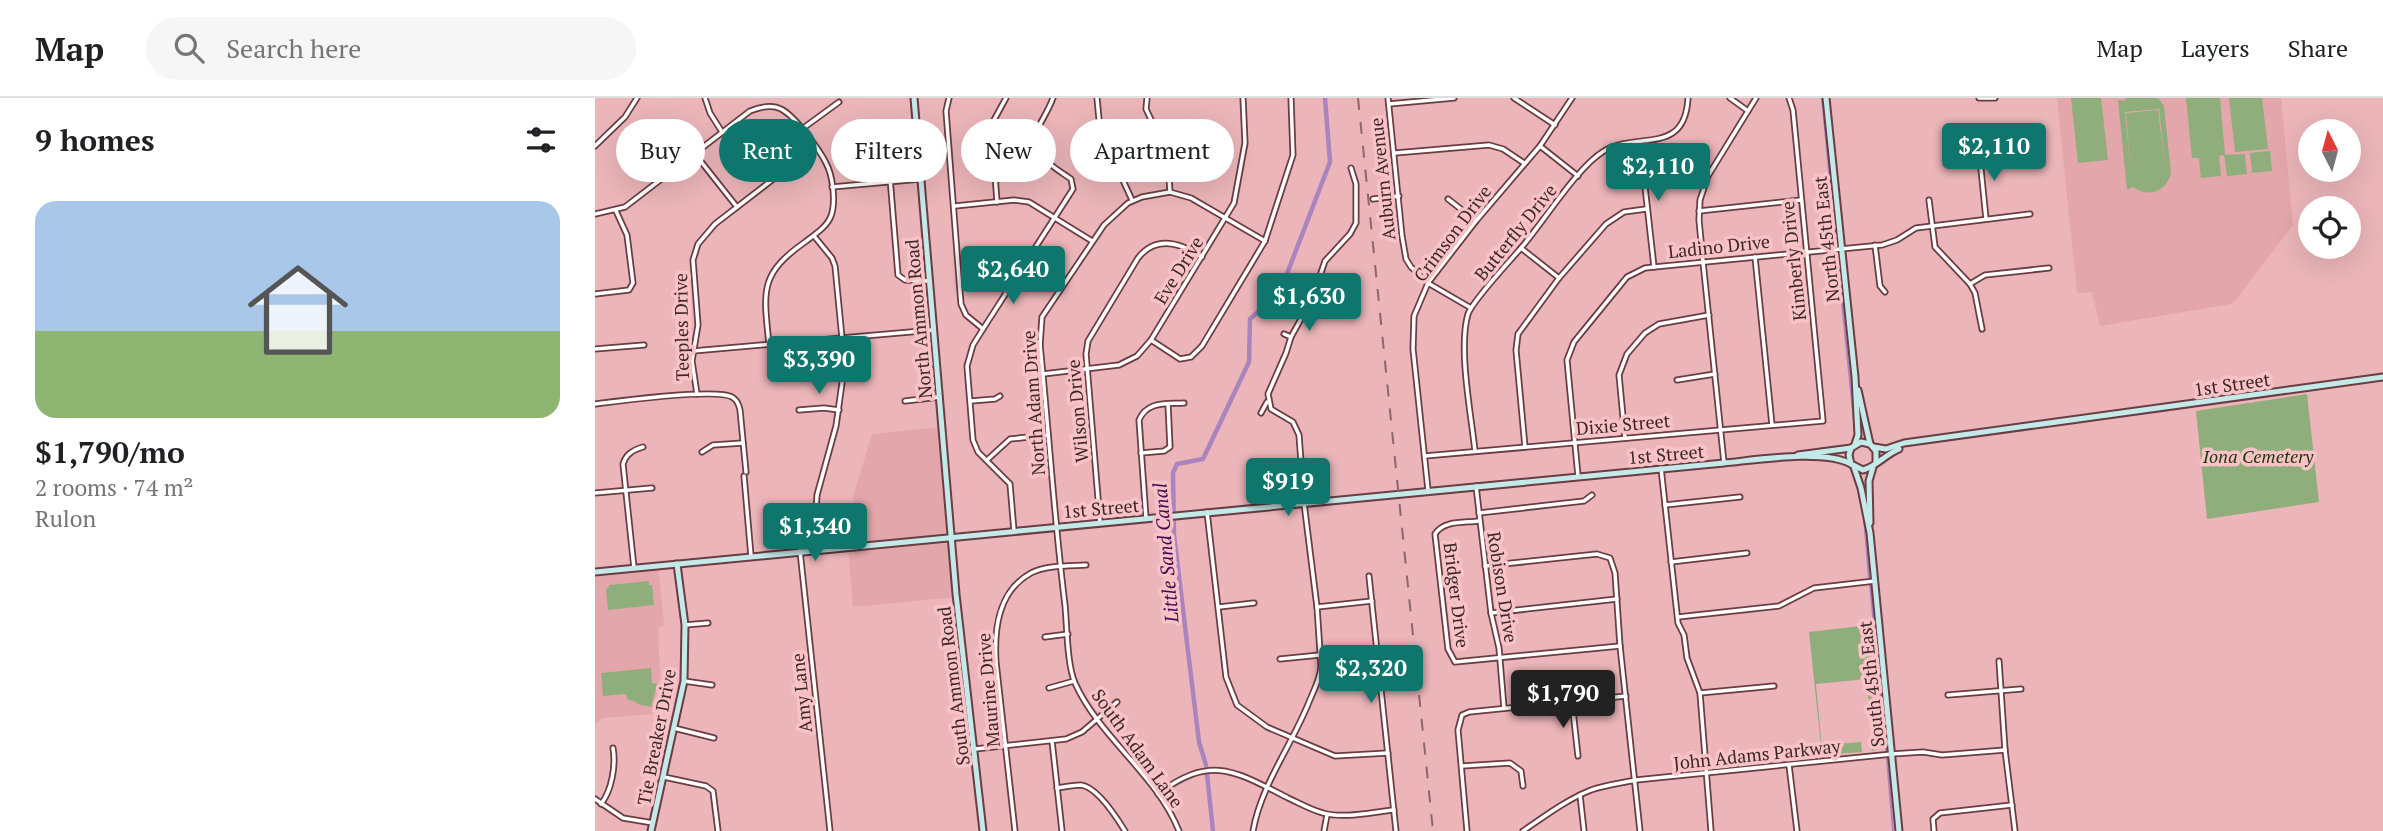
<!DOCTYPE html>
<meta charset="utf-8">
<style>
body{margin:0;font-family:"PT Serif",serif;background:#f6f6f6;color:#202124;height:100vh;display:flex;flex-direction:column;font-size:26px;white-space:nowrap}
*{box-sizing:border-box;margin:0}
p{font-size:23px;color:#757577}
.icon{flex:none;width:38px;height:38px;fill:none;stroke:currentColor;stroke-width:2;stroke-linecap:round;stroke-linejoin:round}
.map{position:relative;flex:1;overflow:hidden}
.side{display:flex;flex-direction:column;background:#fff;width:595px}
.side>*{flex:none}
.hud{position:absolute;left:21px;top:21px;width:665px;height:63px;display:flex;gap:14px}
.needle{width:46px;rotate:354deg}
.buttons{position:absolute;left:1703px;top:21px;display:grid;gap:14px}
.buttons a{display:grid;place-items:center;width:63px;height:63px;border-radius:50%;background:#fff;box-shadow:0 7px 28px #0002;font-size:35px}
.price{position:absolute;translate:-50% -60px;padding:0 16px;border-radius:7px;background:#0f766e;color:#fff;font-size:23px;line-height:46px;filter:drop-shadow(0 2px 4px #0008)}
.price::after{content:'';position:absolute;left:50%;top:42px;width:21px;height:16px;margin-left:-10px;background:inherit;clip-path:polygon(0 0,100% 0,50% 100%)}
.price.selected{background:#222;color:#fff}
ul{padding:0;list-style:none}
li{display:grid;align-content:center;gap:14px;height:371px;padding:0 35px}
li+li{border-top:2px solid #e0e0e0}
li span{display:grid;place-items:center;height:217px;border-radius:21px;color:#555}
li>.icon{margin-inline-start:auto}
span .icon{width:126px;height:126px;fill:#fffc;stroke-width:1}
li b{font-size:30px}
h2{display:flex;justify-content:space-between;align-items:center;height:84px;padding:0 35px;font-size:30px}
.tag{padding:0 24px;border-radius:32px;background:#fff;box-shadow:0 7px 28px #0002;font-size:24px;line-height:63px}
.tag.selected{background:#0f766e;color:#fff}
header{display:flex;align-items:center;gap:42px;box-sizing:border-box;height:98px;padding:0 35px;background:#fff;border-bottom:2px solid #e0e0e0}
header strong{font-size:33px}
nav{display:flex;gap:38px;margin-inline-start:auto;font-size:24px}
.search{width:490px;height:63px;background:#f6f6f6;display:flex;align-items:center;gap:18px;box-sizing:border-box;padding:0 24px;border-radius:38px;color:#757577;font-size:26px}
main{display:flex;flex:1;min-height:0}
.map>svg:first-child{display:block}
.built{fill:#e3a6aa}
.green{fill:#8fae7b;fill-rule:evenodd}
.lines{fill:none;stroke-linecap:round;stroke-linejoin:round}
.stream{stroke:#aa84bd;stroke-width:2}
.canal{stroke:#aa84bd;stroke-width:4.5}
.street-casing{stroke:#693d41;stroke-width:7}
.secondary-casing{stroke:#693d41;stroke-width:9}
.street{stroke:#fff;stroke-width:3.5}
.secondary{stroke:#c4e9e9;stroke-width:5}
.rail{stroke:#8c686b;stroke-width:2;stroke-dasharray:12 12;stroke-linecap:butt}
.labels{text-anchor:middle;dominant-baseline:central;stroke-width:7;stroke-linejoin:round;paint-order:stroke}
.street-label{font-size:18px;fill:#3c2829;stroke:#f8c2c6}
.park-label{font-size:18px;font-style:italic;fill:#1e360b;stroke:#f8c2c6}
.water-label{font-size:19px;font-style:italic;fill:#3f0d53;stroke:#f8c2c6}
</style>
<header>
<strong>Map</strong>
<div class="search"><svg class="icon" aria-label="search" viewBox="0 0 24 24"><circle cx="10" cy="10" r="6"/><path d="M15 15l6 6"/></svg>Search here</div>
<nav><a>Map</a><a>Layers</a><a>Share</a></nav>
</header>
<main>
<section class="side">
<h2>9 homes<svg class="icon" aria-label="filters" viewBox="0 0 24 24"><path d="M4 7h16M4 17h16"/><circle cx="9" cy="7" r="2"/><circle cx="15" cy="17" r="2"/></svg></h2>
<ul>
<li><span style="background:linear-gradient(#a9c7e8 60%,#8fb573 0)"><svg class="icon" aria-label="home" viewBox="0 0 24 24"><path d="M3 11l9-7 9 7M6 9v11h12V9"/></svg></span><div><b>$1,790/mo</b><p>2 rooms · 74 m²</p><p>Rulon</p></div></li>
</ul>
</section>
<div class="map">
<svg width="1788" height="733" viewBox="0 0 1788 733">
<rect width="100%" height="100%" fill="#ebb5b9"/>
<g class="built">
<path d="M1462,0H1686L1698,127L1640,203L1636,206L1505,228L1497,194L1482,195Z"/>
<path d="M346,329L361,499L258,509L253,449L262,447L258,399L277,336Z"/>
<path d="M63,468L69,527L63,529L65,579L57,616L7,620L0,626V474Z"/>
</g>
<g class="green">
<path d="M1476,0H1506L1513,62L1483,65Z"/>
<path d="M1532,0H1563L1569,8L1576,76C1570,94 1554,100 1538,89L1532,92L1523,2L1529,3ZM1564,11L1571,75L1563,12L1531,15L1536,77L1530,14Z"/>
<path d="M1591,0H1625L1630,57L1650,56L1652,76L1632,78L1629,57L1624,58L1626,78L1606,80L1604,60H1597Z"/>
<path d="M1634,0H1667L1673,51L1640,54Z"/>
<path d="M1675,53L1677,73L1657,75L1655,55Z"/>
<path d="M1712,296L1724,404L1612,421L1601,313Z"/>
<path d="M54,483V487H57L59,507L13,512L11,491L14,490V487Z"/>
<path d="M1274,527L1282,652L1277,653L1276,647L1279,646L1271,581L1221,586L1227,651L1231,652V658H1227L1214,534Z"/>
<path d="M56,570L57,585L62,586L56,609L42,606L41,604L32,601L31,596L8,598L6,575Z"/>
<path d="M1266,644L1267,654L1241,656L1240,646Z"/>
</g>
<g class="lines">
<g class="stream">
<path d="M1227,0L1241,146"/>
<path d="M1242,156L1260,333"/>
<path d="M1269,420L1274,481"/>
<path d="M1275,487L1291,652"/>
<path d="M1292,661L1298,733"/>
</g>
<g class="canal">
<path d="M611,667L604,644L579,437L578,375L582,366L608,361L654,264L655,221L685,194L735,64L730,0"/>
<path d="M612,676L618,733"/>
</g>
<g class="street-casing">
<g id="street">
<path d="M110,0L115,15L127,34"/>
<path d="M354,0L351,13L366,206L371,217L388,231"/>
<path d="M502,0L505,32L537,102"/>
<path d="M552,0L551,11L568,47L600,42"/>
<path d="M793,0L807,138L811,161L816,169L833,185L876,210"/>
<path d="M919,0L960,27"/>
<path d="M1135,0L1153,13"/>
<path d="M1384,0H1400"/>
<path d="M794,6L859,0"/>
<path d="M320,25L293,27L291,31L303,177L310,182L334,183"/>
<path d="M207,31L244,4"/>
<path d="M1045,44L1059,169"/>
<path d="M0,48L30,19L42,0"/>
<path d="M568,48L573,65L575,94"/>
<path d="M945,48L983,78"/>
<path d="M1384,51L1391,121"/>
<path d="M800,55L894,47L908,51L929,65"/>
<path d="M100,56L142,109"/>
<path d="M237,89L326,81"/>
<path d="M778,101L804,98"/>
<path d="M853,101L881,123"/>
<path d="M1334,102L1340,149L1375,186L1380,195L1387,231"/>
<path d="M402,104L397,35L399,22L411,0"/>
<path d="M360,108L419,102L434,104L497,143"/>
<path d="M1104,113L1206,102"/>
<path d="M0,116L30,109L155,13C165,9 177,6 186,11C200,18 224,51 231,65C238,78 241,104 236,118C232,129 219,137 210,144C163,177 169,194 174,247"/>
<path d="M219,138L237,160L240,168L247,240L248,278L241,328L222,397L221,413L225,451"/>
<path d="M1280,147L1285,188L1290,194"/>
<path d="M926,150L964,180"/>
<path d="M411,152H420L433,160"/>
<path d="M1160,159L1177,327"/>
<path d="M1375,186L1390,177L1454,170"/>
<path d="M0,196L34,192L38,185L32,137L21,113"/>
<path d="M717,201L739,208"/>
<path d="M689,236L696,239"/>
<path d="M556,242L585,261L596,259L607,248L670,143L698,57L696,0"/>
<path d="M435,249L445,247"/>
<path d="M0,251L49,247"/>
<path d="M98,253L338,232"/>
<path d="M448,276L524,267L542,258L556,242L639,105L650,45L648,0"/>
<path d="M1082,282L1120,276"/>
<path d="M102,296L97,263L103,227L98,162L103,146L120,126L220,49"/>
<path d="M310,303L344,299"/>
<path d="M376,303L400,301L405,298"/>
<path d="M0,306C24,303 120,290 137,299C142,302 144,306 145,312L151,374"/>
<path d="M204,312L229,310L244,312"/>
<path d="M666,315L672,304"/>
<path d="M1030,340L1024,277L1032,256L1050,235L1064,226L1114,217"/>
<path d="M930,349L921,252L923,236L964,180L1011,126L1029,114L1051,111"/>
<path d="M880,353C876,316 863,250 873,216C878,202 915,163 926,150C948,125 982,69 1009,53C1043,33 1090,58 1093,0"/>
<path d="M107,354L118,347L148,345"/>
<path d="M546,355L569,353L575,349L573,306"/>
<path d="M830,358L1228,323L1198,12L1194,0"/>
<path d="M392,362L415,341L453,337"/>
<path d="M1129,365L1108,164L1104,122L1105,102L1113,78L1161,0"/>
<path d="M1066,370L1083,525L1089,537L1092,560L1105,595L1116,733"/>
<path d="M149,378L156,458"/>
<path d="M983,378L972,262L979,244L1032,179L1050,170L1059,169L1287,147L1302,142L1321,130L1435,116"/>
<path d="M881,388L896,515L904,550L909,610"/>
<path d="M833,392L818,251L819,218L833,185L881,123L945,48L977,0"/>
<path d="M0,395L57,390"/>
<path d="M1070,407L1145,399"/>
<path d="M612,414L631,579L642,607L672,629L740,658L793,655"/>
<path d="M884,415L989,403L997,397"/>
<path d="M551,420L544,322C552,303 571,306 589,305"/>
<path d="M884,423C869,425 849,422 840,436L853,551L860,564L1025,548"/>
<path d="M505,424L491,256L493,243L543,160C561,137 586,145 607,159"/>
<path d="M419,433L415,386L383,354L378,342L372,268L378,247L388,231L478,91L476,81C459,69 431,55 443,30C448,20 454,11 458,0"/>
<path d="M205,453L235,733"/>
<path d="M1076,464L1152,455"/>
<path d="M890,468L1002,456L1015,460L1020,475L1025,548L1045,733"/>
<path d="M39,470L28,366C31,356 38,352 48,349"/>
<path d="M774,478L801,733"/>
<path d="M624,509L659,505"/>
<path d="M722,509L777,503"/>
<path d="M896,515L1022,501"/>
<path d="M1083,519L1184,508L1219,490L1280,483"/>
<path d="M90,527L113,525"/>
<path d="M450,539L473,536"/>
<path d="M685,561L725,557"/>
<path d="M1404,563L1410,652L1420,733"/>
<path d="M89,583L117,587"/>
<path d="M454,590L479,583"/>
<path d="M1105,595L1179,588"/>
<path d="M1353,597L1426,591"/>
<path d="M977,604L983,658"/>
<path d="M79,630L119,640"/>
<path d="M457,643L467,733"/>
<path d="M380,651L471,641L487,634L522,604"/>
<path d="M1194,667L1202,733"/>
<path d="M867,668L915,665L926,673L928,688"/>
<path d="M69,679L111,688L118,693L123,733"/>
<path d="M462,690C470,689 478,687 486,687C502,689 522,720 530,733"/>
<path d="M563,696C616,656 640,673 693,700C704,705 716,712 728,715C749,721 777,714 799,712"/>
<path d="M985,697L989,733"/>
<path d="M0,701L28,720L58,725"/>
<path d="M6,706C17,692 21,667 18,650"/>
<path d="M420,733L401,564C399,531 403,493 436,475C451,467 475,468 491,467"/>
<path d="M584,733C562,677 504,639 480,585C472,567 472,528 470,507C459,420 454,334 445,247L447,219L509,127L533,105L547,99L575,94L596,100L670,143"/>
<path d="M658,733C666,687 697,647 714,604C719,592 725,581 726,569L722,509L709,405L704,337L698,324L676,311L673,296L691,255L696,239L717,201L730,163L755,136L761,125V86L756,70"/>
<path d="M729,733L732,717"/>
<path d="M872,733L863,632L867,617L874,614L1031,598"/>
<path d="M928,733C950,718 971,702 996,692C1010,687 1026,685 1041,682L1297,656L1328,654L1347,657L1410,652"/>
<path d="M1339,733L1338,721L1345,715L1417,707"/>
</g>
</g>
<g class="secondary-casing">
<g id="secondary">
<path d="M319,0L361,496L388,733"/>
<path d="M1231,0L1260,279L1263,337L1260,346"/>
<path d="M1263,292L1275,346"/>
<path d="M1279,349L1291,351L1309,345L1788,279"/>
<path d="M1203,357L1256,350"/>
<path d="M1281,365V353L1275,346L1266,344L1256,350L1254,357L1256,366L1268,372C1281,369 1291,356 1304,351"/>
<path d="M1259,369L1266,390L1275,435L1304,733"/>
<path d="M1275,425L1274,383L1278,369"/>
<path d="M0,474L1129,365C1161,362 1228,351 1256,366"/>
<path d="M56,733L89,583L90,527L82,466"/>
</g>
</g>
<use href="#street" class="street"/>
<use href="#secondary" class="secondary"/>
<path class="rail" d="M763,0L838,733"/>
</g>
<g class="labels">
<g class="street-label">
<text transform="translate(787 81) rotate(-96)">Auburn Avenue</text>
<text transform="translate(920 134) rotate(-51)">Butterfly Drive</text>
<text transform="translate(857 135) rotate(-53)">Crimson Drive</text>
<text transform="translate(1231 141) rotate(-96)">North 45th East</text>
<text transform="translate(1124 148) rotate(-6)">Ladino Drive</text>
<text transform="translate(1198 163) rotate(-96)">Kimberly Drive</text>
<text transform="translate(583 172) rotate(-58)">Eve Drive</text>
<text transform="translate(323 221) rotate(-95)">North Ammon Road</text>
<text transform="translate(86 229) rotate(-91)">Teeples Drive</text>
<text transform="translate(1637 286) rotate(-8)">1st Street</text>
<text transform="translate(438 305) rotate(-94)">North Adam Drive</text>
<text transform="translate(482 313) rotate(-95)">Wilson Drive</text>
<text transform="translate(1028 326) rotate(-5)">Dixie Street</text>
<text transform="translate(1071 356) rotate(-5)">1st Street</text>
<text transform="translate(506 410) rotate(-5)">1st Street</text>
<text transform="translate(908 489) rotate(81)">Robison Drive</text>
<text transform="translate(862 497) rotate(83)">Bridger Drive</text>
<text transform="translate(1276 586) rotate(-96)">South 45th East</text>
<text transform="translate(358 588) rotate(-97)">South Ammon Road</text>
<text transform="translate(393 592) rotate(-95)">Maurine Drive</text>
<text transform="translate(206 595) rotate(-96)">Amy Lane</text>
<text transform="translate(61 639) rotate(-79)">Tie Breaker Drive</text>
<text transform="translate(543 650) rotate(54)">South Adam Lane</text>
<text transform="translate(1162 656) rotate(-6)">John Adams Parkway</text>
</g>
<g class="park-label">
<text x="1663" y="358">Iona Cemetery</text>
</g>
<g class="water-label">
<text transform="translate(570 455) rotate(-95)">Little Sand Canal</text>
</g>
</g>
</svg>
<div class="buttons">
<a><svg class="needle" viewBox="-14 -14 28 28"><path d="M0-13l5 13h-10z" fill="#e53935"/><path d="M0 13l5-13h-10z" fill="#757577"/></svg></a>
<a><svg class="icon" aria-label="locate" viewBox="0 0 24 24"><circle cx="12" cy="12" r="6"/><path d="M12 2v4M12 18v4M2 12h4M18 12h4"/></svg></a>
</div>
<b class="price" style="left:1399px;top:85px">$2,110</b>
<b class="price" style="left:1063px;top:105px">$2,110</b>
<b class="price" style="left:418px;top:208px">$2,640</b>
<b class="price" style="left:714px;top:235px">$1,630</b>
<b class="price" style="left:224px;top:298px">$3,390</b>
<b class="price" style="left:693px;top:420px">$919</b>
<b class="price" style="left:220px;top:465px">$1,340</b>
<b class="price" style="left:776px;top:607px">$2,320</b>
<b class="price selected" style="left:968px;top:632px">$1,790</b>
<div class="hud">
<a class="tag">Buy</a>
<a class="tag selected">Rent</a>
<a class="tag">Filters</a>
<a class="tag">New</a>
<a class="tag">Apartment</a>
</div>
</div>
</main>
